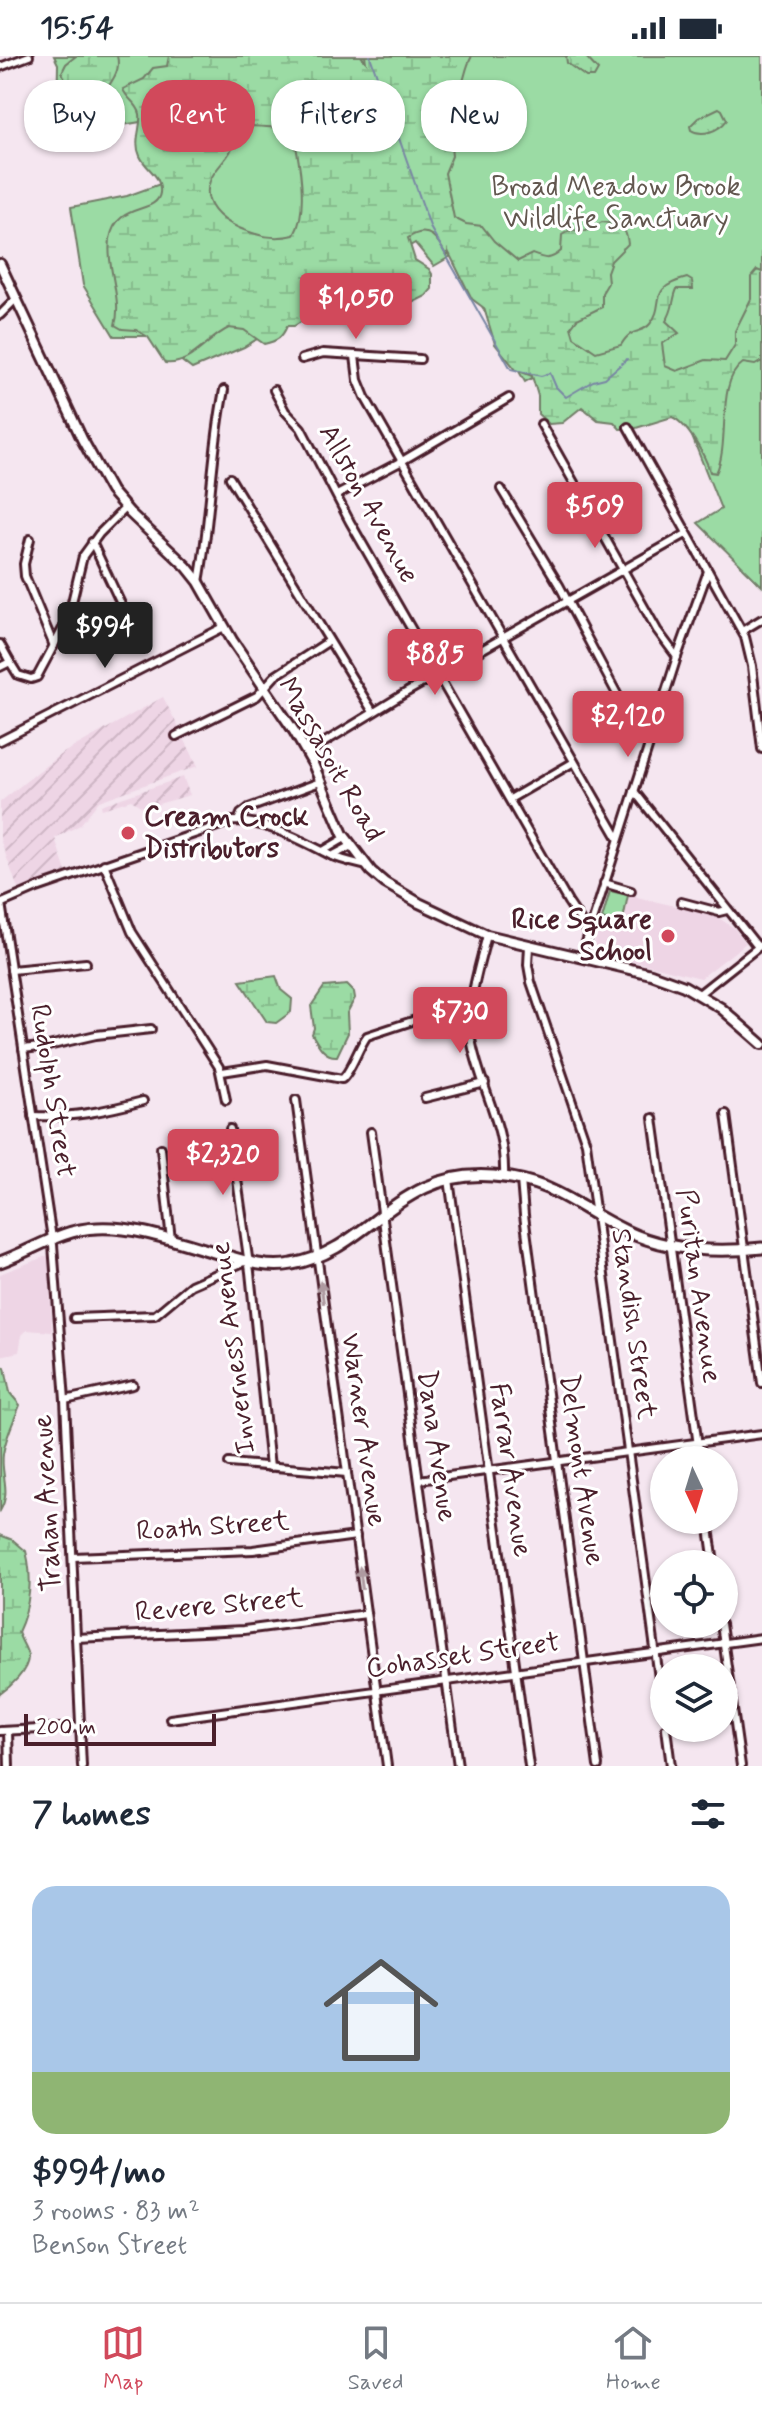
<!DOCTYPE html>
<meta charset="utf-8">
<style>
body{margin:0;font-family:Mynerve,sans-serif;background:#f6f6f7;color:#1f2937;height:100vh;display:flex;flex-direction:column;font-size:30px;white-space:nowrap}
*{box-sizing:border-box;margin:0}
p{font-size:26px;color:#747a83}
.icon{flex:none;width:44px;height:44px;fill:none;stroke:currentColor;stroke-width:2;stroke-linecap:round;stroke-linejoin:round}
.map{position:relative;height:1710px;overflow:hidden}
.panel{display:flex;flex-direction:column;background:#fff;flex:1}
.panel>*{flex:none}
.top-card{position:absolute;left:24px;top:24px;width:714px;height:72px;display:flex;gap:16px}
.needle{width:52px;rotate:176deg}
.buttons{position:absolute;left:650px;top:1390px;display:grid;gap:16px}
.buttons a{display:grid;place-items:center;width:88px;height:88px;border-radius:50%;background:#fff;box-shadow:0 2px 6px #0004;font-size:40px}
.scale{position:absolute;left:24px;bottom:20px;width:192px;box-sizing:border-box;padding-left:8px;border:4px solid #4a1f2b;border-top:0;font-size:22px;line-height:28px;white-space:nowrap;color:#4a1f2b;-webkit-text-stroke:6px #fff;paint-order:stroke}
.price{position:absolute;translate:-50% -68px;padding:0 18px;border-radius:8px;background:#d1495b;color:#fff;font-size:26px;line-height:52px;filter:drop-shadow(0 2px 4px #0008)}
.price::after{content:'';position:absolute;left:50%;top:48px;width:24px;height:18px;margin-left:-12px;background:inherit;clip-path:polygon(0 0,100% 0,50% 100%)}
.price.current{background:#222;color:#fff}
ul{padding:0;list-style:none}
li{display:grid;align-content:center;gap:16px;height:424px;padding:0 32px}
li+li{border-top:2px solid #e0e1e3}
li span{display:grid;place-items:center;height:248px;border-radius:24px;color:#555}
li>.icon{margin-inline-start:auto}
span .icon{width:144px;height:144px;fill:#fffc;stroke-width:1}
li b{font-size:34px}
h2{display:flex;justify-content:space-between;align-items:center;height:96px;padding:0 32px;font-size:34px}
.tag{padding:0 28px;border-radius:32px;background:#fff;box-shadow:0 2px 6px #0004;font-size:28px;line-height:72px}
.tag.current{background:#d1495b;color:#fff}
.status{display:flex;justify-content:space-between;align-items:center;height:56px;padding:0 40px;background:#fff;direction:ltr}
.status svg{height:22px;fill:currentColor}
.dock{display:flex;justify-content:space-around;align-items:center;height:112px;border-top:2px solid #e0e1e3;background:#fff;font-size:22px;color:#747a83}
.dock a{display:grid;justify-items:center;gap:4px}
.dock .current{color:#d1495b}
.map>svg:first-child{display:block}
.built{fill:#eed5e5}
.industrial{fill:url(#industrial-furrows)}
.green{fill:#9bdba4;stroke:#727d68;stroke-width:2}
.wetland{fill:url(#wetland-marsh);stroke:#727d68;stroke-width:2;fill-rule:evenodd}
.lines{fill:none;stroke-linecap:round;stroke-linejoin:round}
.stream{stroke:#7986a4;stroke-width:2}
.minor-casing{stroke:#4a1f2b;stroke-width:12}
.major-casing{stroke:#4a1f2b;stroke-width:14}
.highway-casing{stroke:#4a1f2b;stroke-width:15}
.minor{stroke:#fff;stroke-width:6}
.major{stroke:#fff;stroke-width:8}
.highway{stroke:#fff;stroke-width:9}
.oneway{fill:#ae9aa0}
.poi-dot{fill:#d1495b;stroke:#fff;stroke-width:3}
.labels{text-anchor:middle;dominant-baseline:central;stroke-width:6;stroke-linejoin:round;paint-order:stroke}
.park-label{font-size:28px;fill:#62574f;stroke:#fff}
.street-label{font-size:28px;fill:#4a1f2b;stroke:#fff}
.poi-label{font-size:28px;font-weight:bold;fill:#4a1f2b;stroke:#fff;text-anchor:start}
</style>
<div class="status"><b>15:54</b><svg viewBox="0 0 49 12"><path d="M0 12V9h3v3zM5 12V6h3v6zM10 12V3h3v9zM15 12V0h3v12zM26 1h20v11H26zM47 4h2v5h-2z"/></svg></div>
<div class="map">
<svg width="762" height="1710" viewBox="0 0 762 1710">
<defs>
<pattern id="industrial-furrows" width="10" height="10" patternUnits="userSpaceOnUse" patternTransform="scale(2)"><rect width="10" height="10" fill="#eed5e5"/><path d="M-1 1l2-2M0 10L10 0M9 11l2-2" fill="none" stroke="#ceb6c5"/></pattern>
<pattern id="wetland-marsh" width="20" height="14" patternUnits="userSpaceOnUse" patternTransform="scale(2)"><rect width="20" height="14" fill="#9bdba4"/><path d="M1 5h8M5 5V1M11 12h8M15 12V8" fill="none" stroke="#87bc8d"/></pattern>
</defs>
<rect width="100%" height="100%" fill="#f5e6f0"/>
<filter id="ink" filterUnits="userSpaceOnUse"><feTurbulence type="fractalNoise" baseFrequency=".0125" numOctaves="2"/><feDisplacementMap in="SourceGraphic" scale="16" xChannelSelector="R" yChannelSelector="G"/><feConvolveMatrix kernelMatrix="1 2 1 2 8 2 1 2 1" color-interpolation-filters="sRGB"/></filter>
<g filter="url(#ink)">
<g class="built">
<path d="M610,835L714,859L734,872L746,887L701,922L592,895Z"/>
<path d="M49,1199L52,1276L27,1274L22,1279L19,1296L0,1300V1218Z"/>
</g>
<g class="industrial">
<path d="M163,641L198,710L99,745L80,769L55,782L66,816L18,833L0,783V746L58,700Z"/>
<path d="M183,721L190,739L144,752L131,744L102,753L101,749Z"/>
</g>
<g class="green">
<path d="M54,0H762V530L698,467L721,453L685,363L607,322L589,291L525,326L453,199L434,210L415,187L244,291L192,313L149,280H114L83,229L71,151L127,140L199,114L181,59L48,82L57,60L58,8Z"/>
<path d="M610,835L628,839L622,869L602,863Z"/>
</g>
<g class="wetland">
<path d="M76,0H117C122,17 108,29 101,42C79,44 70,36 62,16L66,8Z"/>
<path d="M169,0H361L366,6L365,0H472C462,18 468,24 453,43L455,57L459,63L453,73L455,80L451,90L452,100L445,117L454,162L466,168L482,170L494,185L518,205L532,198C545,203 550,205 561,195L562,179L570,174L586,175L602,166C619,169 626,168 628,188L611,205L607,216L608,227L602,237V251L577,263L571,271L574,281L596,296L621,289C632,270 641,279 650,268C667,247 645,233 687,222L692,225L693,233H677C672,244 674,254 666,265L679,277L662,288L665,310L677,315L706,304L725,305L735,289V275L751,243V221L757,214L762,216V305L755,309L743,307C715,326 731,387 716,417L710,416C706,401 687,367 672,361L636,372L620,373L614,366L598,364L582,351L562,367L549,368L538,358V340L532,320L516,314L495,288L484,252L472,243L448,195L447,201C438,183 429,168 408,182L415,204L429,213L432,218V233L426,240L404,251L381,248L357,250L324,260H311L294,270H287C282,282 277,285 264,288L244,274L229,272C208,281 190,311 165,307L148,281L136,274L122,273L115,269C123,243 106,212 110,183C116,145 157,159 160,137C162,119 146,114 140,100C133,85 142,71 140,58C138,47 126,43 123,33L144,23L153,12L167,10ZM240,67C258,74 275,68 293,75C299,103 309,154 294,179C274,184 258,180 239,172C221,164 201,148 210,125C214,113 226,105 231,94C235,87 233,77 233,69Z"/>
<path d="M566,0H585L598,14L594,21H586L567,7Z"/>
<path d="M719,52L722,54L727,64C719,75 702,81 691,74L690,70L698,62Z"/>
<path d="M276,920L281,934L292,943L291,956L276,967L267,966L240,925Z"/>
<path d="M347,929L354,936L355,942L347,957L348,977L337,1000C324,1001 318,988 312,978L314,972L311,950L324,931Z"/>
<path d="M0,1310L5,1311L10,1337L20,1349C14,1365 6,1380 3,1398C0,1418 12,1435 0,1455Z"/>
<path d="M0,1479L13,1484L26,1495C33,1522 30,1551 18,1576C20,1584 28,1594 28,1601C28,1615 10,1631 0,1638Z"/>
</g>
<g class="lines">
<path class="stream" d="M370,0L431,173L511,313L541,320L550,317L556,331L566,341L593,325L605,322L627,303"/>
<g class="minor-casing">
<g id="minor">
<path d="M0,11L29,0"/>
<path d="M0,259L16,243"/>
<path d="M355,300L358,324L365,341L618,782"/>
<path d="M302,303L323,297L420,303"/>
<path d="M274,334L285,355L301,372L350,466L568,846L588,876"/>
<path d="M541,368L657,574L677,601"/>
<path d="M628,371L745,581L752,610L762,693"/>
<path d="M230,422L373,656"/>
<path d="M501,433L559,529L626,655L650,684"/>
<path d="M337,439L402,405L509,342"/>
<path d="M30,483L24,508L25,520L54,590"/>
<path d="M92,486L129,565"/>
<path d="M199,526C211,462 211,398 224,334"/>
<path d="M742,575L762,563"/>
<path d="M0,588L10,606"/>
<path d="M0,611L10,606L18,619L31,623L37,621L68,563L83,500L99,478L125,452"/>
<path d="M176,680L257,640L275,620L329,585"/>
<path d="M0,685L224,571"/>
<path d="M307,697L407,636L686,478"/>
<path d="M634,735L758,891"/>
<path d="M510,743L574,706"/>
<path d="M238,765L241,758L249,752L320,726"/>
<path d="M323,795L345,782"/>
<path d="M332,800L351,790"/>
<path d="M104,808L132,876L219,1011L226,1044"/>
<path d="M604,827L631,835"/>
<path d="M681,846L719,856L727,854"/>
<path d="M1,847L53,1189L65,1344L82,1710"/>
<path d="M0,848L37,832L232,765C266,765 301,784 330,799C341,804 355,807 367,810"/>
<path d="M487,879C479,911 466,950 471,983C480,1032 506,1069 504,1120"/>
<path d="M529,890L528,909L531,926L586,1087L664,1659"/>
<path d="M581,902L677,601L708,515"/>
<path d="M11,914L86,907"/>
<path d="M699,938L762,888"/>
<path d="M23,993L48,990L96,979L151,973"/>
<path d="M222,1016L267,1009L342,1023C351,1016 358,992 367,980L473,945"/>
<path d="M425,1042L485,1027"/>
<path d="M296,1044L387,1710"/>
<path d="M726,1058L762,1327"/>
<path d="M33,1060C71,1062 106,1055 143,1045"/>
<path d="M653,1062L700,1404"/>
<path d="M230,1073L250,1216L270,1411"/>
<path d="M371,1076L458,1710"/>
<path d="M161,1092L171,1184"/>
<path d="M449,1123L529,1710"/>
<path d="M521,1124L524,1159L598,1710"/>
<path d="M74,1262L155,1259L191,1229L246,1205"/>
<path d="M65,1344L133,1329"/>
<path d="M229,1407L347,1417"/>
<path d="M419,1424L762,1378"/>
<path d="M708,1464L714,1508"/>
<path d="M73,1501L253,1494L356,1480"/>
<path d="M721,1568L741,1710"/>
<path d="M76,1582L244,1574L366,1558"/>
<path d="M170,1663L762,1582"/>
<path d="M666,1672L671,1710"/>
<path d="M0,1675L80,1671"/>
<path d="M8,1675L9,1710"/>
</g>
</g>
<g class="major-casing">
<path id="major" d="M0,208L82,383L111,435L130,457L187,511L199,526L232,584L294,675L313,708L343,778L371,815L385,827L419,847L487,879L651,918L684,930L721,952L762,988"/>
</g>
<g class="highway-casing">
<path id="highway" d="M0,1206C32,1195 61,1173 97,1172C138,1170 181,1187 221,1198C244,1205 268,1213 292,1208C369,1195 398,1112 493,1120C554,1124 575,1151 626,1175C668,1195 716,1197 762,1192"/>
</g>
<use href="#minor" class="minor"/>
<use href="#major" class="major"/>
<use href="#highway" class="highway"/>
</g>
<defs><path id="oneway-solid" d="M-6-.8H1V-3.2L6.5 0L1 3.2V.8H-6Z" transform="scale(2)"/></defs>
<g class="oneway">
<use href="#oneway-solid" transform="translate(322 1236) rotate(-98)"/>
<use href="#oneway-solid" transform="translate(361 1522) rotate(-97)"/>
</g>
</g>
<g class="poi-dot">
<circle cx="128" cy="777" r="8"/>
<circle cx="668" cy="880" r="8"/>
</g>
<g class="labels">
<g class="park-label">
<text x="616" y="131">Broad Meadow Brook<tspan x="616" dy="32">Wildlife Sanctuary</tspan></text>
</g>
<g class="street-label">
<text transform="translate(368 448) rotate(61)">Allston Avenue</text>
<text transform="translate(330 704) rotate(60)">Massasoit Road</text>
<text transform="translate(52 1035) rotate(81)">Rudolph Street</text>
<text transform="translate(698 1230) rotate(82)">Puritan Avenue</text>
<text transform="translate(633 1268) rotate(82)">Standish Street</text>
<text transform="translate(234 1292) rotate(-97)">Inverness Avenue</text>
<text transform="translate(363 1374) rotate(82)">Warner Avenue</text>
<text transform="translate(436 1390) rotate(82)">Dana Avenue</text>
<text transform="translate(510 1414) rotate(82)">Farrar Avenue</text>
<text transform="translate(581 1414) rotate(82)">Delmont Avenue</text>
<text transform="translate(48 1447) rotate(-93)">Trahan Avenue</text>
<text transform="translate(213 1471) rotate(-4)">Roath Street</text>
<text transform="translate(219 1550) rotate(-5)">Revere Street</text>
<text transform="translate(463 1600) rotate(-8)">Cohasset Street</text>
</g>
<g class="poi-label">
<text x="144" y="761">Cream Crock<tspan x="144" dy="32">Distributors</tspan></text>
<text x="652" y="864" text-anchor="end">Rice Square<tspan x="652" dy="32">School</tspan></text>
</g>
</g>
</svg>
<div class="buttons">
<a><svg class="needle" viewBox="-14 -14 28 28"><path d="M0-13l5 13h-10z" fill="#e53935"/><path d="M0 13l5-13h-10z" fill="#747a83"/></svg></a>
<a><svg class="icon" aria-label="locate" viewBox="0 0 24 24"><circle cx="12" cy="12" r="6"/><path d="M12 2v4M12 18v4M2 12h4M18 12h4"/></svg></a>
<a><svg class="icon" aria-label="layers" viewBox="0 0 24 24"><path d="M12 4l9 5-9 5-9-5zM3 14l9 5 9-5"/></svg></a>
</div>
<div class="scale">200 m</div>
<b class="price" style="left:356px;top:285px">$1,050</b>
<b class="price" style="left:595px;top:494px">$509</b>
<b class="price current" style="left:105px;top:614px">$994</b>
<b class="price" style="left:435px;top:641px">$885</b>
<b class="price" style="left:628px;top:703px">$2,120</b>
<b class="price" style="left:460px;top:999px">$730</b>
<b class="price" style="left:223px;top:1141px">$2,320</b>
<div class="top-card">
<a class="tag">Buy</a>
<a class="tag current">Rent</a>
<a class="tag">Filters</a>
<a class="tag">New</a>
</div>
</div>
<section class="panel">
<h2>7 homes<svg class="icon" aria-label="filters" viewBox="0 0 24 24"><path d="M4 7h16M4 17h16"/><circle cx="9" cy="7" r="2"/><circle cx="15" cy="17" r="2"/></svg></h2>
<ul>
<li><span style="background:linear-gradient(#a9c7e8 75%,#8fb573 0)"><svg class="icon" aria-label="home" viewBox="0 0 24 24"><path d="M3 11l9-7 9 7M6 9v11h12V9"/></svg></span><div><b>$994/mo</b><p>3 rooms · 83 m²</p><p>Benson Street</p></div></li>
</ul>
</section>
<nav class="dock">
<a class="current"><svg class="icon" aria-label="map" viewBox="0 0 24 24"><path d="M3 6l6-2 6 2 6-2v14l-6 2-6-2-6 2zM9 4v14M15 6v14"/></svg>Map</a>
<a><svg class="icon" aria-label="saved" viewBox="0 0 24 24"><path d="M7 4h10v16l-5-4-5 4z"/></svg>Saved</a>
<a><svg class="icon" aria-label="home" viewBox="0 0 24 24"><path d="M3 11l9-7 9 7M6 9v11h12V9"/></svg>Home</a>
</nav>
